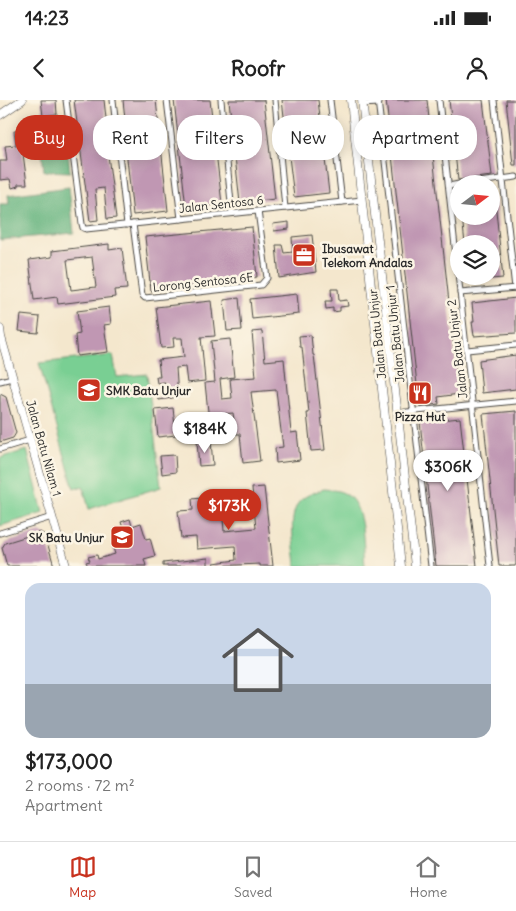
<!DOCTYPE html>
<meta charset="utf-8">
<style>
body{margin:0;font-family:Delius,sans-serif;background:#f6f6f6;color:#222;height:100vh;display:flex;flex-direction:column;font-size:19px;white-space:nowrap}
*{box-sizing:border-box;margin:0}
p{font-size:16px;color:#767676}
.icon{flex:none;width:28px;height:28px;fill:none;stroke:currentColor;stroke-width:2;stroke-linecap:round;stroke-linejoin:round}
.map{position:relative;height:466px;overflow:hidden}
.panel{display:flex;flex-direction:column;background:#fff;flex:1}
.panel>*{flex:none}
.guide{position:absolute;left:15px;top:15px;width:486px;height:45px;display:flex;gap:10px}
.needle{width:32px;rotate:74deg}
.buttons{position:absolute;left:450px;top:75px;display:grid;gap:10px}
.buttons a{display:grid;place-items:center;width:50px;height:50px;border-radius:50%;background:#fff;box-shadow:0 2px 12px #0003;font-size:25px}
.price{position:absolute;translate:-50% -42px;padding:0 11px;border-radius:18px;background:#fff;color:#222;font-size:16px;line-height:32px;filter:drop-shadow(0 1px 2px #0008)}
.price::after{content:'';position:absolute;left:50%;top:30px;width:15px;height:11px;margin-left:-8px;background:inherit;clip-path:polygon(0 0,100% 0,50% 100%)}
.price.active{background:#c8321e;color:#fff}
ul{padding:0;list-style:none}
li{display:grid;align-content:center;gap:10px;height:265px;padding:0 25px}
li+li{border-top:1px solid #e0e0e0}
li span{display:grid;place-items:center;height:155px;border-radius:15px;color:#555}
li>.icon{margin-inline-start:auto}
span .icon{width:90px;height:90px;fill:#fffc;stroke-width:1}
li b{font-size:21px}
.pill{padding:0 18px;border-radius:20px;background:#fff;box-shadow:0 2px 12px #0003;font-size:18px;line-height:45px}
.pill.active{background:#c8321e;color:#fff}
.status{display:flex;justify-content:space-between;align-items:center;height:35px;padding:0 25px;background:#fff;direction:ltr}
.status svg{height:14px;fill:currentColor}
header{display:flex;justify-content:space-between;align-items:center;height:65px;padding:0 25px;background:#fff;font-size:22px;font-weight:800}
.tabs{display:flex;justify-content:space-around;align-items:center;height:70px;border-top:1px solid #e0e0e0;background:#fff;font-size:14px;color:#767676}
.tabs a{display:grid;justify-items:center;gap:2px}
.tabs .active{color:#c8321e}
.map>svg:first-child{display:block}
.green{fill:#79cf93;stroke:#527d5f}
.forest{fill:#62b27d;stroke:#466e54}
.building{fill:#c097b3;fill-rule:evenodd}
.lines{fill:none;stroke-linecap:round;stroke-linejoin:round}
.street-casing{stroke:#494743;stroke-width:7}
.secondary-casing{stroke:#494743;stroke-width:9}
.street{stroke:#fff;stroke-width:5}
.secondary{stroke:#fff;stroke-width:8}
.labels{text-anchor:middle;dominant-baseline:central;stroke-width:5;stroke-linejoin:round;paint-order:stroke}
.street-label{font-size:12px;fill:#2b2b2b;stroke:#fcf5e5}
.poi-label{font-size:12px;font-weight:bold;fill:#2b2b2b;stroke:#fcf5e5;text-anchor:start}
</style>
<div class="status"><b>14:23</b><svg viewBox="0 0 49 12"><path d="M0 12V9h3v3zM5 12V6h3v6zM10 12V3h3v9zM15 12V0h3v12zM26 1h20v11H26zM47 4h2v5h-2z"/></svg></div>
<header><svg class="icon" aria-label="back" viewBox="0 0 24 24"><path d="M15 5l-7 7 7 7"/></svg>Roofr<svg class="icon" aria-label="person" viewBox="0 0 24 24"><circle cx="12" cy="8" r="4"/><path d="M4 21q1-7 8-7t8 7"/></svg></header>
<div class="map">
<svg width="516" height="466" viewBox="0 0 516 466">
<rect width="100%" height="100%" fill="#fcf5e5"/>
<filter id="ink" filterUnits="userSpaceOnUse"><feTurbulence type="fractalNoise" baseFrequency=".02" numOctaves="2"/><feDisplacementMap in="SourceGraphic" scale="10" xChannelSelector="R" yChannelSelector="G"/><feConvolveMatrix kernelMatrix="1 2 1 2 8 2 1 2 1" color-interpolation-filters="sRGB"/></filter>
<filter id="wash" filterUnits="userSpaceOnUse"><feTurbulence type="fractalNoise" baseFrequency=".0096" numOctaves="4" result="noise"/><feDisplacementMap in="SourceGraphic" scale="20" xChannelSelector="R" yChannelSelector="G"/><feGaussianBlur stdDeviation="1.12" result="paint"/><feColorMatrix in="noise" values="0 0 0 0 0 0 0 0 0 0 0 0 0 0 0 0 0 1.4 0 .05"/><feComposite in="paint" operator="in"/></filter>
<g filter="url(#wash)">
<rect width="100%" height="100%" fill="#f4e7cd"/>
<g class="green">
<path d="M113,255L117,277L147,274L161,387L89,409L83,386L74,389L39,263Z"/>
<path d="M27,350L43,413L0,426V358Z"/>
<path d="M324,389C332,390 340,390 347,395C365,407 363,446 365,466H296C295,448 287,418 299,402C305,395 315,392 324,389Z"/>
</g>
<g class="forest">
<path d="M65,22L70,72L44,71L39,27Z"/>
<path d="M69,87L74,133L0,140V104H9L8,95Z"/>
</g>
<g id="blocks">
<g class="building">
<path d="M41,0H56L57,14L43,16Z"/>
<path d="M74,0H104L109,46L107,47L116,118L107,119L104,88L95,89L98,120L90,121Z"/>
<path d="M123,0H156L168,111L133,115L126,49L128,48Z"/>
<path d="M174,0H210L222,104L186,108Z"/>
<path d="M229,0H264L275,99L240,103Z"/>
<path d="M282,0H318L329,93L294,97Z"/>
<path d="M386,0H427L459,294L438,297L439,304L422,306L419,303Z"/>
<path d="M449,0H483L492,76L458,80Z"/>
<path d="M506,0H516V65H513Z"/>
<path d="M30,25H36L38,53H32Z"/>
<path d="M14,31H20L27,84H18V86L12,88L10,79L0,80V61H7L5,46L16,45Z"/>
<path d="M491,101H495L503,178L491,179V144H465L462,116H491Z"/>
<path d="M289,122V129L274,131L273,124Z"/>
<path d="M252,127L257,177L151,191L145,137Z"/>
<path d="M312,135L316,172L279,178L276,145H282L284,153L293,152L292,137Z"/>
<path d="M109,144V150L122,148L127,189L114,190L115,197L58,204L57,197L34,200L29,160L52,157V151ZM92,157L96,187L71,190L67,160Z"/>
<path d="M331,189H338L339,201L347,200L348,206L340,207V211L333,212V208L326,209L325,201H332Z"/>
<path d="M297,194L299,214L252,219L250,199Z"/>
<path d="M239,198L242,230L227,231L224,200Z"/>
<path d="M516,198V233L474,236L472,222H474L472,203Z"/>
<path d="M211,201L215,236L201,237L205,281L187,283L185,267L176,268L178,297L159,300L158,294L166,293L165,282L157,283L156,277H160L158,260L184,257L182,238H173L174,247L161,248L156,207Z"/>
<path d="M109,207L111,224L104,225L108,252L77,256L75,235L80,234L77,211Z"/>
<path d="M21,215L40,217L38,233L19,231Z"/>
<path d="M262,231L265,261L284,259L291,333L297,332L300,360L276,363L275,348L283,347L276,290L251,292L260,361L243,363L240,334H236L233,313L223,314L226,338L211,340L205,283L215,282L211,241L230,239L234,277L220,279L222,299L232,298L230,279L256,277L252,232Z"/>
<path d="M311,235L313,255H314L325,350L311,351L307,313H309L302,247H300L299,236Z"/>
<path d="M516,255V289L482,293L479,260Z"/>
<path d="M0,294L6,297L16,333L13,338L0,342Z"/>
<path d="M173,308L176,335L158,337L155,310Z"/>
<path d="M516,311V464L515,466H499L483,314Z"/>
<path d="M440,315L441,320L460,318L477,466H436L420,322L424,317Z"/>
<path d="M211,341L213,365L199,366L197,342Z"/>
<path d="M175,355L176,372L162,374L160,356Z"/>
<path d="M264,387L273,466H260V464L214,466V463L236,460L235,446L197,449L196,437L181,438L178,411L193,410L192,399L221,396L224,431L256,428L252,388Z"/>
<path d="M130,419L132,426L141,423L146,439L150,438L155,456L144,459L146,466H88L86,462L90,461L88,457L97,455L98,459L115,454L113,448L119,447L114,431L123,428L121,422Z"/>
<path d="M40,432L45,435L54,466H7L2,448L5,443Z"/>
<path d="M208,458V466H163V463Z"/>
</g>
</g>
</g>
<g filter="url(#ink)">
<use href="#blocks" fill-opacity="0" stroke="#494743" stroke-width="1"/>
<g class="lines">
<g class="street-casing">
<g id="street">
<path d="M66,0L82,124L83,128L86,129L362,100"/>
<path d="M113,0L127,125"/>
<path d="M167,0L181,119"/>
<path d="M221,0L232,113"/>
<path d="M275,0L285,108"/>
<path d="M330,0L342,102"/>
<path d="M378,0L431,466"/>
<path d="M439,0L490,466"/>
<path d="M494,0L515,188"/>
<path d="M362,4L379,3"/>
<path d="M464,84L516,77"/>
<path d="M449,86L459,84"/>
<path d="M133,124L142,195L145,198L261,185L267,178L258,111"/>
<path d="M460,193L516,188"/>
<path d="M467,250L516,245"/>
<path d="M0,281L12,278"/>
<path d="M397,313L516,301"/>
<path d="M0,349L30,340"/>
<path d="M0,433L52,417"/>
</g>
</g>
<g class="secondary-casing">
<g id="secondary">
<path d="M351,0L401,466"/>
<path d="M362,0L415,466"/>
<path d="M0,15L22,0"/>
<path d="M0,229L1,237L66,466"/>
</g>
</g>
<use href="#street" class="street"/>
<use href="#secondary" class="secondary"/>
</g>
</g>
<defs>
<g id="office-square" transform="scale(1.25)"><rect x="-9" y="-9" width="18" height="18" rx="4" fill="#c8321e" stroke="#fcf5e5"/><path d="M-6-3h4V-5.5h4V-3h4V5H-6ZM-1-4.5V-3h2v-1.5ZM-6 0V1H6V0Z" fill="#fff"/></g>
<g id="school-square" transform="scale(1.25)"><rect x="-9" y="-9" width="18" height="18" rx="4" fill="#c8321e" stroke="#fcf5e5"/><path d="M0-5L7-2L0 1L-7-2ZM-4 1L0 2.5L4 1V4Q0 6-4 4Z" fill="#fff"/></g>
<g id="restaurant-square" transform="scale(1.25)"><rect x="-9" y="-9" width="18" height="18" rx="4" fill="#c8321e" stroke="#fcf5e5"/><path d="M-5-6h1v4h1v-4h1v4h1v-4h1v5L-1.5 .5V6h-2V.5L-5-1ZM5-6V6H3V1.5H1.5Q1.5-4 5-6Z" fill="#fff"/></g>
</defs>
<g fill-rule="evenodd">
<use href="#office-square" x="304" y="155"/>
<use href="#school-square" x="89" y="290"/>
<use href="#restaurant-square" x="420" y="293"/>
<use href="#school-square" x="122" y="437"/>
</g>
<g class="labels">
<g class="street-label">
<text transform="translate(221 104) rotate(-6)">Jalan Sentosa 6</text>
<text transform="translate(203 182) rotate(-6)">Lorong Sentosa 6E</text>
<text transform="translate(377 234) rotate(-96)">Jalan Batu Unjur</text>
<text transform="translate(395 234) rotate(-96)">Jalan Batu Unjur 1</text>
<text transform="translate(457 249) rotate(-97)">Jalan Batu Unjur 2</text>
<text transform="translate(44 348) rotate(74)">Jalan Batu Nilam 1</text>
</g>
<g class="poi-label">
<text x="322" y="148">Ibusawat<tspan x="322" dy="14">Telekom Andalas</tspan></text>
<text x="106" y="290">SMK Batu Unjur</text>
<text x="420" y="316" text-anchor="middle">Pizza Hut</text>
<text x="104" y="437" text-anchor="end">SK Batu Unjur</text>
</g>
</g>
</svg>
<div class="buttons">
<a><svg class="needle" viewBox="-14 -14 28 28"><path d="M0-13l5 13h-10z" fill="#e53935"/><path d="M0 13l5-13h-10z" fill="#767676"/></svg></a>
<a><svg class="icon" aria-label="layers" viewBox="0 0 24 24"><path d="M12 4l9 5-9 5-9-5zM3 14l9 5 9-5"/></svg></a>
</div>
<b class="price" style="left:205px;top:354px">$184K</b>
<b class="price" style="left:448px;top:392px">$306K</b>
<b class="price active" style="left:229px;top:431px">$173K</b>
<div class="guide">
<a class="pill active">Buy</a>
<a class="pill">Rent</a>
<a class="pill">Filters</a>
<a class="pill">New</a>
<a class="pill">Apartment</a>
</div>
</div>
<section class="panel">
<ul>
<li><span style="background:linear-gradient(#c9d6e8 65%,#9aa5b1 0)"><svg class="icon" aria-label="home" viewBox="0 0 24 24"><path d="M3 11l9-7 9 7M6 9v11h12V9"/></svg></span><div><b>$173,000</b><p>2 rooms · 72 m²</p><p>Apartment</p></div></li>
</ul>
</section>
<nav class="tabs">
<a class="active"><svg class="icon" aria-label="map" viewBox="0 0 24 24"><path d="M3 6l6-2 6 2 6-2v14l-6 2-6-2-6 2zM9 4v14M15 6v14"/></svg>Map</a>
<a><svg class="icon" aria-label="saved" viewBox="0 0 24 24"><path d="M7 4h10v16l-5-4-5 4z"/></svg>Saved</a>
<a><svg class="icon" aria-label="home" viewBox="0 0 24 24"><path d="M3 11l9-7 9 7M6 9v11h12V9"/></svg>Home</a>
</nav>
